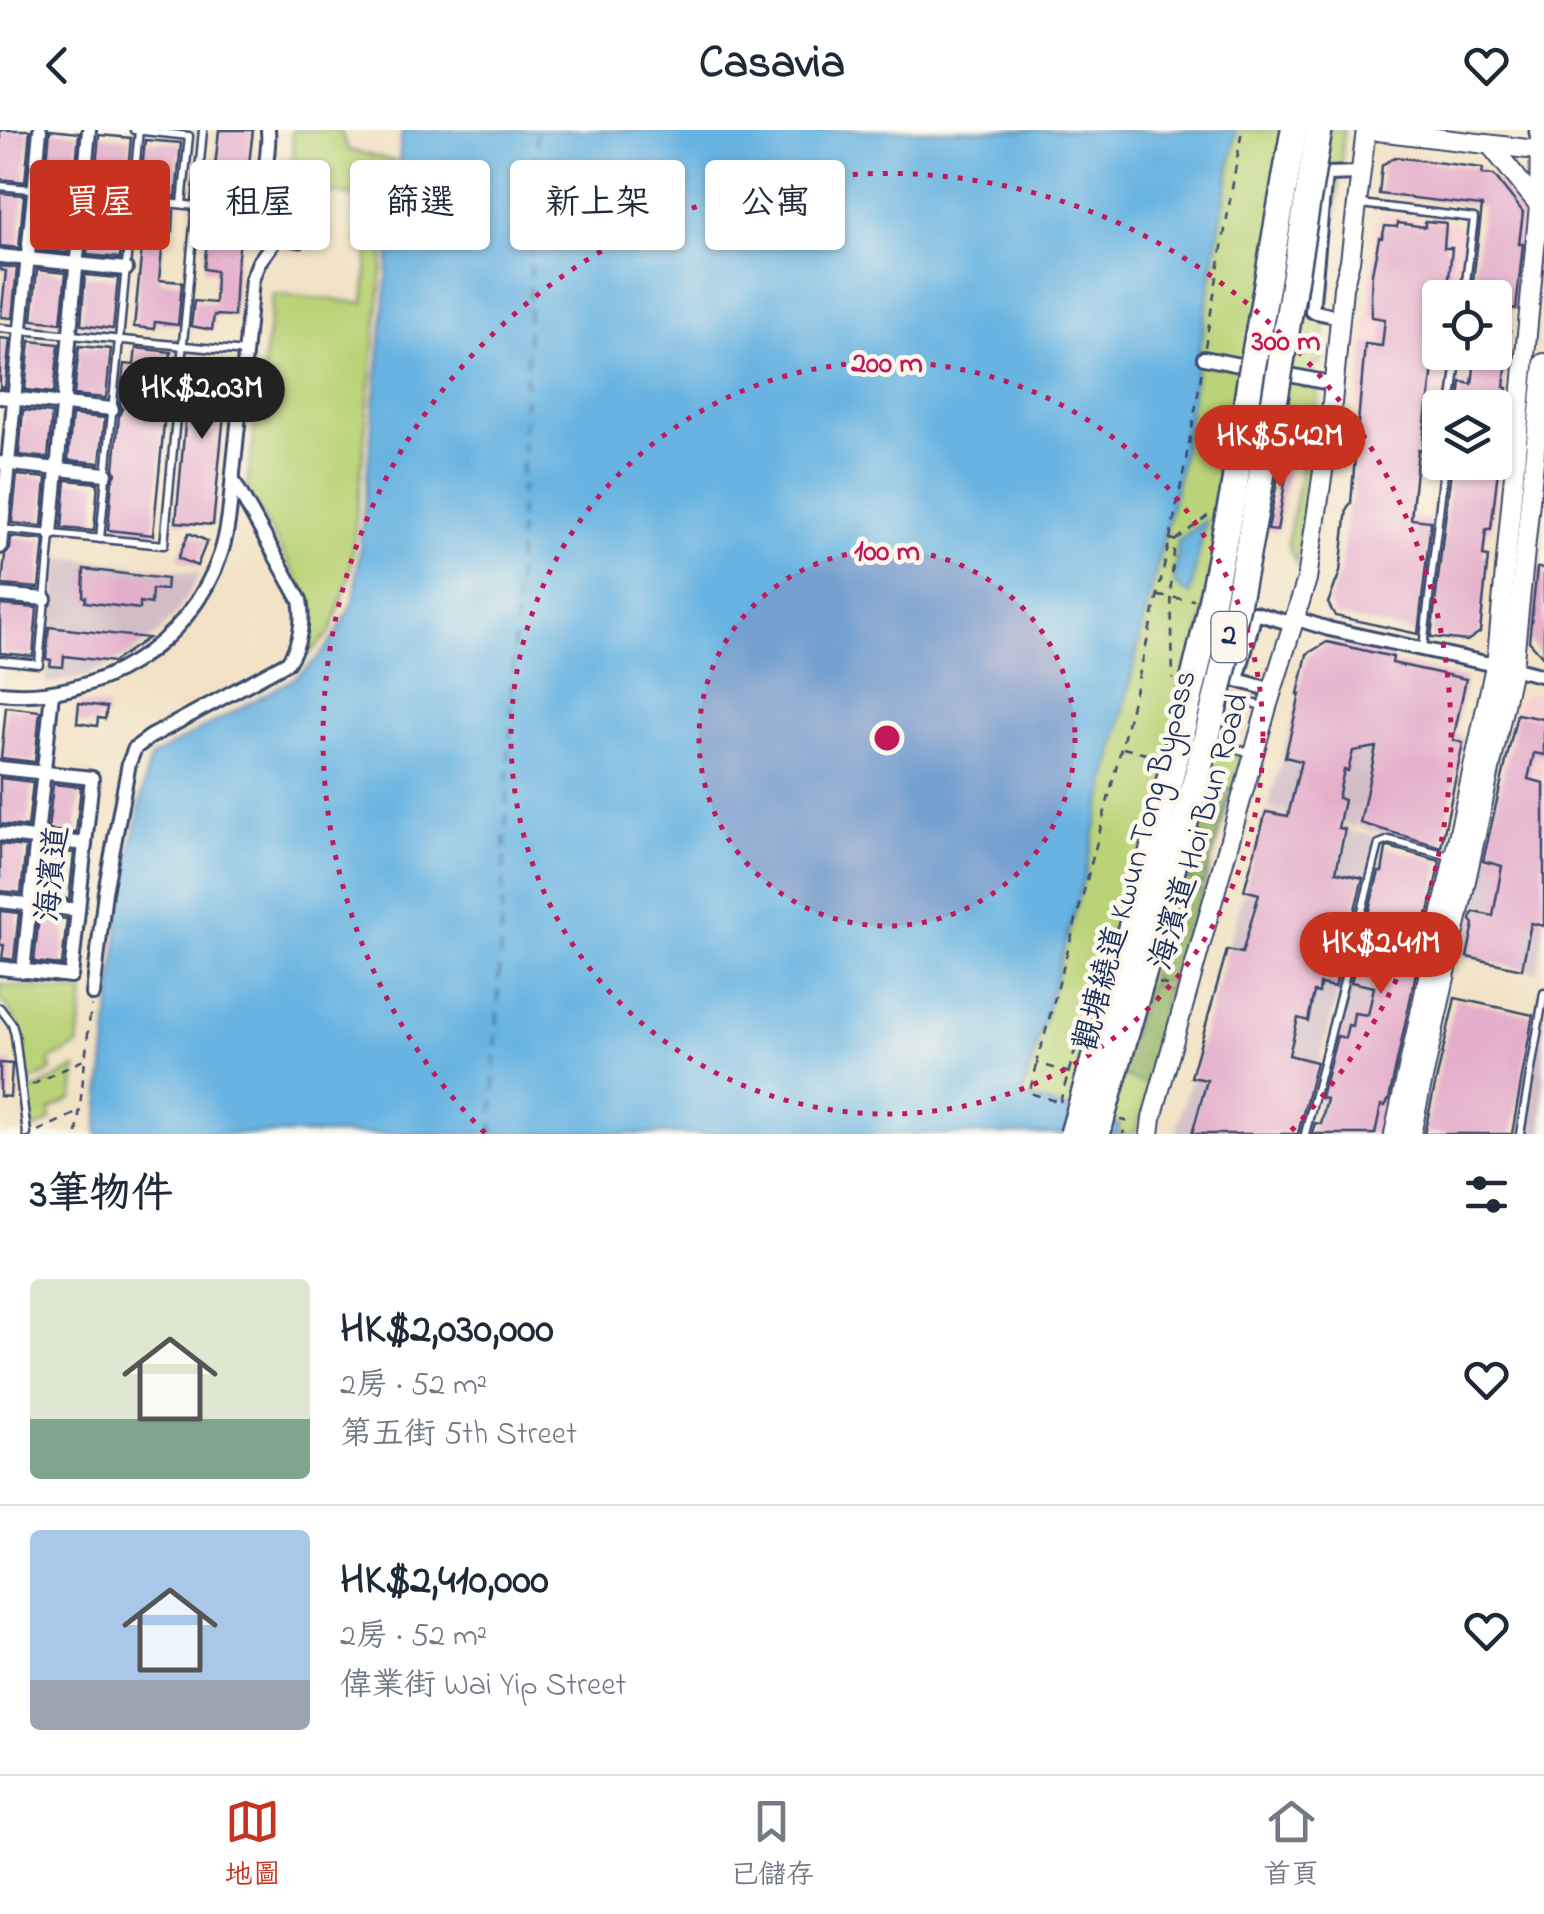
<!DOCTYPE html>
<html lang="zh-TW">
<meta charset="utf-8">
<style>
body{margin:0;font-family:"Indie Flower","LXGW WenKai TC",sans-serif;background:#f2f2f3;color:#1f2937;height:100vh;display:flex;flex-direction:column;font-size:38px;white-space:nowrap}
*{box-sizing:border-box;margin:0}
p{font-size:32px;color:#747a83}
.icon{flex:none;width:55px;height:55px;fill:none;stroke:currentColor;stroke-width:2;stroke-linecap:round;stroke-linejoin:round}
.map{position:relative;height:1004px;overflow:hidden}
.side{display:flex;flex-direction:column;background:#fff;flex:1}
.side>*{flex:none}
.guide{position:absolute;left:30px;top:30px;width:1000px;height:90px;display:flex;gap:20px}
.tools{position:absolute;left:1422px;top:150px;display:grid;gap:20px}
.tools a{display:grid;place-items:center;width:90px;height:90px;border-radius:10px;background:#fff;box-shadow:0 2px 8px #0004;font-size:50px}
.price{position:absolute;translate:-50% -85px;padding:0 22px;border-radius:35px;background:#c8321e;color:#fff;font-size:32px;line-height:65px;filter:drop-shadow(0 2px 5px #0008)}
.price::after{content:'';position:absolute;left:50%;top:60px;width:30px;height:22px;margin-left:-15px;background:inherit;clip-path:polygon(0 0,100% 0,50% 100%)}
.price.selected{background:#222;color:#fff}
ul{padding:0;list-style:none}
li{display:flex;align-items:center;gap:30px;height:250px;padding:0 30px}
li+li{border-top:2px solid #e0e1e3}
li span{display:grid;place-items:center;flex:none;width:280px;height:200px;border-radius:10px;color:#555}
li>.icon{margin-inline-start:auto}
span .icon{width:120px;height:120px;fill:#fffc;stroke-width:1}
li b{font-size:42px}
h2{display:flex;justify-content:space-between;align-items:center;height:120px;padding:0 30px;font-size:42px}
.pill{padding:0 35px;border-radius:10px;background:#fff;box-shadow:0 2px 8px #0004;font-size:35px;line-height:90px}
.pill.selected{background:#c8321e;color:#fff}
header{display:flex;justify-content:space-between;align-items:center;height:130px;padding:0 30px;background:#fff;font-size:45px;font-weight:800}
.dock{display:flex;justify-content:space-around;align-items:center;height:140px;border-top:2px solid #e0e1e3;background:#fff;font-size:28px;color:#747a83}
.dock a{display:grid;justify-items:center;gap:5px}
.dock .selected{color:#c8321e}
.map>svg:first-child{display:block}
.built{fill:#f7cfd1}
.industrial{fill:#d2bdc6}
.green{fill:#bbd378;stroke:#6b816b;stroke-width:2.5}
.forest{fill:#94b568;stroke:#587263;stroke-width:2.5}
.water{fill:#68b3e1;stroke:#4271a0;stroke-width:2.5}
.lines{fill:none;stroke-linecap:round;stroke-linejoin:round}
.ferry{stroke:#325785;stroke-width:2.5;stroke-dasharray:12 10;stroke-linecap:butt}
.building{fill:#e4adcb}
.lane-casing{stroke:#3b4a6d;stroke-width:11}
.street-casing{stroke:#3b4a6d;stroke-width:18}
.secondary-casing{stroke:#3b4a6d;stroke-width:22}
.primary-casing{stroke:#3b4a6d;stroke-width:25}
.path{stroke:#3b4a6d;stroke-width:2.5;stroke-dasharray:8 8;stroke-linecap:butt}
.lane{stroke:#fff;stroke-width:6}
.street{stroke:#fff;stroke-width:12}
.secondary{stroke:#fff;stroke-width:18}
.primary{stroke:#fff;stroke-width:20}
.highway-bridge-casing{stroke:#3b4a6d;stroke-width:30;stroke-linecap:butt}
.highway-bridge{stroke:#fff;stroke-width:25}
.ring{fill:none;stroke:#c2185b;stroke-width:5;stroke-dasharray:5 10}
.labels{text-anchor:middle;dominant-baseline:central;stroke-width:9;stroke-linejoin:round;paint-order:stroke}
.shield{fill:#fbf7ec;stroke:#5e6b89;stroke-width:2.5}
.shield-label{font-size:30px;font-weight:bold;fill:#1b2f5e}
.street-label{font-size:32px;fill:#1b2f5e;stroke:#fbf7ec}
.centre{fill:#c2185b;stroke:#fbf7ec;stroke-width:5}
.ring-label{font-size:30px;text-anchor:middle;font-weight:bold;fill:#c2185b;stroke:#fbf7ec;stroke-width:9;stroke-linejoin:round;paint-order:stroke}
</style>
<header><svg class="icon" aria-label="back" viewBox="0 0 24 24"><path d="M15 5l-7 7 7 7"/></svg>Casavia<svg class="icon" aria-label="heart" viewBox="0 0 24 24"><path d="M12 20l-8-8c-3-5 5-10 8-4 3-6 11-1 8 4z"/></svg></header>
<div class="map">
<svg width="1544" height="1004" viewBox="0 0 1544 1004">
<rect width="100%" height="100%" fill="#fbf7ec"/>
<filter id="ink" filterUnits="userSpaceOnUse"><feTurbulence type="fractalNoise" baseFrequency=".01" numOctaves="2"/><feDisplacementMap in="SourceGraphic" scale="20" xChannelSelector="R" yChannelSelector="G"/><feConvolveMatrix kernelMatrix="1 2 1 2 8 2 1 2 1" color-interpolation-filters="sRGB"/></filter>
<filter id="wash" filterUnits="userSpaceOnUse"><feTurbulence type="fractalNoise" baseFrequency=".0048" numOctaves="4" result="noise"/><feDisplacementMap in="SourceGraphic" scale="40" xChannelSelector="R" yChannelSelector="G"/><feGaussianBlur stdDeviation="2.25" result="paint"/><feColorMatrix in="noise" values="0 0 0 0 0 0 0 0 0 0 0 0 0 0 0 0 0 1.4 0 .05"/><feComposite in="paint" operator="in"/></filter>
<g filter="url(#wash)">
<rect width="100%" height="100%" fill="#f2e2c5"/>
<g class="built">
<path d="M1378,82L1455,92L1467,106L1461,167L1440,168V223H1455L1449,277L1359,268Z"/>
<path d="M1530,562L1544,565V652L1501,643L1516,571Z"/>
</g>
<g class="industrial">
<path d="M59,427L200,444L177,483L159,502L132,524L83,547L46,554Z"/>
<path d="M1297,572L1464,606L1442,716L1359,698L1365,662L1357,698L1268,678Z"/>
<path d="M1266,681L1379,707L1368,750L1255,722Z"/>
<path d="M1491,688L1544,700V796L1538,842L1462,827Z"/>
<path d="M1383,717L1441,730L1393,978L1382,976L1393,980L1388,1004H1309L1350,852Z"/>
<path d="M1244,761L1358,787L1301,1004H1177L1178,993Z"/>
<path d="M1544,878V1004H1524L1542,888Z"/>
</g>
<g class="green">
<path d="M292,0H340L348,20L394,31L350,445L331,501L297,537L308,507V468L247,359L273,164L364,173L374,68L289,58L293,19Z"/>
<path d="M1236,0H1344L1321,234L1314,233L1310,257L1318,259L1315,294L1245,282L1179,609L1241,627L1195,787L1186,799L1155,907V929L1135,1004H1117L1119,996L1022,967L1087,736L1179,342Z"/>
<path d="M1312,317L1297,426L1296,433L1290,421L1288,411L1303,328Z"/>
<path d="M0,855L84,863L78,916L50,930L51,941L25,954C22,925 24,889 0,870Z"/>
<path d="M76,938L73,968L50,980L51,991L31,1001L27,964Z"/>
</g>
<g class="forest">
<path d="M1193,648L1231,659L1204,755L1178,747Z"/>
<path d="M1176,754L1202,761L1195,787L1186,799L1170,853L1150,848Z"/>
<path d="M1149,853L1168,859L1155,907V929L1148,954L1117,945Z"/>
</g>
<g class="water">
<path d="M402,0H1236L1179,342L1087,736L1022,966L1119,995L1117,1004H97L122,763L149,631L153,626L293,549C324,527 341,501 355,465Z"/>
<path d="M1206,389L1190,465L1174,454L1178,411Z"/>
</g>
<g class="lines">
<path class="ferry" d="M492,1004L537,0"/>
</g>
<g id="blocks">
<g class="building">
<path d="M0,0H30L25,52L0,49Z"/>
<path d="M50,0L79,3L74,57L45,54Z"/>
<path d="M219,0H253L236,143L234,186L214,185L212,200L191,196L194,171L215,173L216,141L204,139Z"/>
<path d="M99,5L131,8L126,62L94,59Z"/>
<path d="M145,10L181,13L176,67L140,62Z"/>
<path d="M1395,27L1483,38L1482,44L1494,45L1523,82L1519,114H1523L1516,179L1510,178L1507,200L1510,201L1504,257L1507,258L1502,307L1495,306V278H1458L1461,252L1472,254L1476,222H1495V168H1471L1482,76L1379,64L1382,35Z"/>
<path d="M0,63L24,65L19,118L0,116Z"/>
<path d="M44,67L72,70L67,123L39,120Z"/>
<path d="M92,72L125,76L120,128L87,125Z"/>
<path d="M146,78L174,81L173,101L164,100L159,150L182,152L178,195L155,192L154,199L134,197Z"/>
<path d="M1425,91L1446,93L1444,118H1452L1447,168H1440V197L1434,196L1432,222H1435L1428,276H1427L1422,320H1418L1411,389L1431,391L1418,504L1335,486L1328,473L1340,442L1347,378L1351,373L1365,214L1382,216L1385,189L1372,187L1371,166L1372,143L1379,108H1382L1385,96L1397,97L1398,93L1425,97Z"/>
<path d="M0,136L17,138L12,188L1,187L6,141L0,140Z"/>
<path d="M37,140L66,143L61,193L32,190Z"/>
<path d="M85,145L118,148L113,199L81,195Z"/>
<path d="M0,208L10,209L5,258L0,257Z"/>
<path d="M30,211L59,214L54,263L25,260Z"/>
<path d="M79,216L111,219L106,268L74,265Z"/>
<path d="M136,218L171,222L153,405L108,400L112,351L116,344L114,338L119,286L122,279L120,273L124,234L134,235Z"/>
<path d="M191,229L229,233L213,395L176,392Z"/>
<path d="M23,280L52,283L48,328L19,325Z"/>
<path d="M72,285L105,288L100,333L68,330Z"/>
<path d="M1284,315L1291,316L1277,401L1268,400Z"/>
<path d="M1452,332H1499L1491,399H1486L1483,426L1488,427L1480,502L1467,511L1431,507Z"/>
<path d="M17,345L46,348L42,396L12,393Z"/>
<path d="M66,350L98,353L94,401L62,398Z"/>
<path d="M189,403L207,411L197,436L178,428Z"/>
<path d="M11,407L44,410L39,458L2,455L5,425L10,419Z"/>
<path d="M1537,438H1544V528L1529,511Z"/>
<path d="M84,439L167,449L166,460L152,459L151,474L140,472V479L85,472L86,467H83Z"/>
<path d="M0,475L37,478L33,526L0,523Z"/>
<path d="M49,497L148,508L113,532L64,526L63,537L50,536L51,530L46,529Z"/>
<path d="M1327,512L1393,527L1392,533L1466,549L1453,610L1463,613L1441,717L1360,693L1376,617L1353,621L1348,641L1344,640L1338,668L1344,670L1338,698L1345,699L1336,742L1363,748L1335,857L1320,854L1319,863L1314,862L1308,891L1298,888L1289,925L1316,932L1298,1004H1192L1207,950L1191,947L1227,820L1242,823L1259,764L1244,760L1266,682L1288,686L1301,631L1285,627L1300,564H1298L1307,524Z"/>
<path d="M79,573L107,577L105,589L98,588L97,596L77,593Z"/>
<path d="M6,577L40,581L35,632L1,628Z"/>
<path d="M1517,584L1544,589V625L1534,623L1528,649L1544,653V796L1531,793L1522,839L1467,827L1474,794L1471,790L1472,784L1475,782L1493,786L1502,736L1483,731Z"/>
<path d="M0,648L33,652L28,697L0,694Z"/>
<path d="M53,654L81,657L76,703L48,700Z"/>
<path d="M0,714L26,717L21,763L0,761Z"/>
<path d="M1389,717L1440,731L1389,969L1385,976L1381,975L1375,1004H1312L1315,993L1321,994L1327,969L1321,968L1337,906L1345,908L1348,895L1352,896L1354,883L1368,885L1374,857L1351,852L1358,825L1377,830L1384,799L1365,795L1379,742H1382L1386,718Z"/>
<path d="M46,719L74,723L69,769L41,766Z"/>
<path d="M0,781L19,783L14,830L2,828L4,815H0Z"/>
<path d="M39,786L67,789L62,835L34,832Z"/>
<path d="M1455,868L1533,885L1512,1004H1424Z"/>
<path d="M0,933L12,934L10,967L0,966Z"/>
</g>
</g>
</g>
<g filter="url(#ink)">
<use href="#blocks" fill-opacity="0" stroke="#3b4a6d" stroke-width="2.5"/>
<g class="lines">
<g class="lane-casing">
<g id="lane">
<path d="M134,0L189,6L182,74"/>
<path d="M0,56L196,76"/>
<path d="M1361,74L1474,88L1464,168"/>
<path d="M276,110L301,114"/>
<path d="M0,198L246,222"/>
<path d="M1451,278L1458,222"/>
<path d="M1,399L164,415L203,0"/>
<path d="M100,409L139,0"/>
<path d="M1423,518L1445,332"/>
<path d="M0,530L39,534L51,405"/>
<path d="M1225,576L1227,570L1232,568L1267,577"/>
<path d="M1216,607L1220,615L1253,623"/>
<path d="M0,878L12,894L15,905L27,1004"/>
<path d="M1305,1004L1379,714L1389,710L1450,726"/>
<path d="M1520,1004L1544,863"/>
</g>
</g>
<g class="street-casing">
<g id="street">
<path d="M0,126L126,139"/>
<path d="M1339,187L1312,181L1325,44L1361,43"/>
<path d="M1204,228L1255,238"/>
<path d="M1275,242L1334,254"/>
<path d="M0,267L112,279"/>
<path d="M2,333L106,344"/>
<path d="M51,404L89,0"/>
<path d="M0,417L40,0"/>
<path d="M0,465L45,469"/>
<path d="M1294,488L1329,499L1495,535"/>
<path d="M1512,538L1544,546"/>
<path d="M1262,557L1237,550L1255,483L1283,491"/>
<path d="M0,563C97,573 189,516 221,423C231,391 231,357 235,324C241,266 247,208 252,149L259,132L275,110C271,103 266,95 264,88C257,62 271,28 268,0"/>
<path d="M0,638L92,648L71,846L0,838"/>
<path d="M0,704L85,714"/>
<path d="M0,771L78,780"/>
<path d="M23,841L52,563"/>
<path d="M93,864L105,762L129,633L135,618L150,607L288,532C300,514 304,491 300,470L233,350"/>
</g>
</g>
<g class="secondary-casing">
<g id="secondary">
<path d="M1369,0L1544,21"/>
<path d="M1491,16L1539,75"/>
<path d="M1150,1004L1152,988L1267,577L1307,449L1330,294L1343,158L1350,131L1366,0"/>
<path d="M1394,1004L1497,527L1539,75L1540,2"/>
<path d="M1411,1004L1514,529L1544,233"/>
</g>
</g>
<g class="primary-casing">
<path id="primary" d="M1540,2V0"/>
</g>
<g class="path">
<path d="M1205,217L1242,0"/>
<path d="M1169,409L1175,410L1171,457L1173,549"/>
<path d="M1176,410L1210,384"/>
<path d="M1158,466L1194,470"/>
<path d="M1123,618L1154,626"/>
<path d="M1159,853L1173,857"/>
<path d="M1037,935L1029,963L1060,972"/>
<path d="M1070,943L1037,933C1100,704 1163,474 1202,240"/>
<path d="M32,955L83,930"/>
<path d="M1060,972L1097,844"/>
<path d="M1120,990L1126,991L1123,1004"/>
<path d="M38,1001L79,982"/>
<path d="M77,1004L91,876"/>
</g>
<use href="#lane" class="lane"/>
<use href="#street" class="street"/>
<use href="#secondary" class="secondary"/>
<use href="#primary" class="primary"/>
<g class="highway-bridge-casing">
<g id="highway-bridge">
<path d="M1073,1004L1152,724L1205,502L1233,365L1250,251L1294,0"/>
<path d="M1097,1004C1146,832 1198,660 1235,485C1268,324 1292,162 1319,0"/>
</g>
</g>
<use href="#highway-bridge" class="highway-bridge"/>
</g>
</g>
<circle cx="887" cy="608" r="188" fill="#c2185b" fill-opacity=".12"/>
<g class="ring">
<circle cx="887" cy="608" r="188"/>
<circle cx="887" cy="608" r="376"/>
<path d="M485 1003A564 564 0 1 1 1289 1003"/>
</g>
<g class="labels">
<rect class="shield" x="1211.5" y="482" width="35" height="50" rx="8"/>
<g class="shield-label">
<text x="1229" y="507">2</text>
</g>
<g class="street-label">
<text transform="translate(1201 702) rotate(-74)">海濱道 Hoi Bun Road</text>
<text transform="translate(1137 731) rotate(-75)">觀塘繞道 Kwun Tong Bypass</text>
<text transform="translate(54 744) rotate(-84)">海濱道</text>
</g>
</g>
<circle cx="887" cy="608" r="15" class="centre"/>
<g class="ring-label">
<text x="1286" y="220">300 m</text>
<text x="887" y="242">200 m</text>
<text x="887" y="430">100 m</text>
</g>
</svg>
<div class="tools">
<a><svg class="icon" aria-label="locate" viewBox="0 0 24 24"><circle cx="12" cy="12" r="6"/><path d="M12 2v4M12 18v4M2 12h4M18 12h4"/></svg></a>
<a><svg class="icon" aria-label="layers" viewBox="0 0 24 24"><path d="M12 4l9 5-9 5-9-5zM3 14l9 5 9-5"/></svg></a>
</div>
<b class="price selected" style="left:202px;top:312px">HK$2.03M</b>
<b class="price" style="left:1280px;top:360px">HK$5.42M</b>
<b class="price" style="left:1381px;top:867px">HK$2.41M</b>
<div class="guide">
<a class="pill selected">買屋</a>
<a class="pill">租屋</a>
<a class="pill">篩選</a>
<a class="pill">新上架</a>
<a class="pill">公寓</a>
</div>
</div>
<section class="side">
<h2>3筆物件<svg class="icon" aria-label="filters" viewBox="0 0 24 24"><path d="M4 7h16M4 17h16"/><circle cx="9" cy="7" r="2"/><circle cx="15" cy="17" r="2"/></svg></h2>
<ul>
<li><span style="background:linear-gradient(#dfe7d0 70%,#7fa58c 0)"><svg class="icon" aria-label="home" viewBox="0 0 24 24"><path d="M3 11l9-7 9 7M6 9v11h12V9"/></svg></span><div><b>HK$2,030,000</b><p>2房 · 52 m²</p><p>第五街 5th Street</p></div><svg class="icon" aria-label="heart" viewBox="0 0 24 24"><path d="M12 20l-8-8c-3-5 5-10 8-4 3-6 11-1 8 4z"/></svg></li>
<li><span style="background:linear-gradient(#a9c7e8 75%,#9aa5b1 0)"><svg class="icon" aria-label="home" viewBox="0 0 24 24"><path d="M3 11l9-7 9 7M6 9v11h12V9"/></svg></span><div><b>HK$2,410,000</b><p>2房 · 52 m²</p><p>偉業街 Wai Yip Street</p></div><svg class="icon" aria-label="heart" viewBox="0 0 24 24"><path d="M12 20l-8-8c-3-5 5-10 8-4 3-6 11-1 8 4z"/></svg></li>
</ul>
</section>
<nav class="dock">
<a class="selected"><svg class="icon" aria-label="map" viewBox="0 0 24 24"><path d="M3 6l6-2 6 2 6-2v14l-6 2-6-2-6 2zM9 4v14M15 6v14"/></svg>地圖</a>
<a><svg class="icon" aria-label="saved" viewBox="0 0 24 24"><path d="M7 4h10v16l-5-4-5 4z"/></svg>已儲存</a>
<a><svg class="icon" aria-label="home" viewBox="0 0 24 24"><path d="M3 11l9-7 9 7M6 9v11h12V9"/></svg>首頁</a>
</nav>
